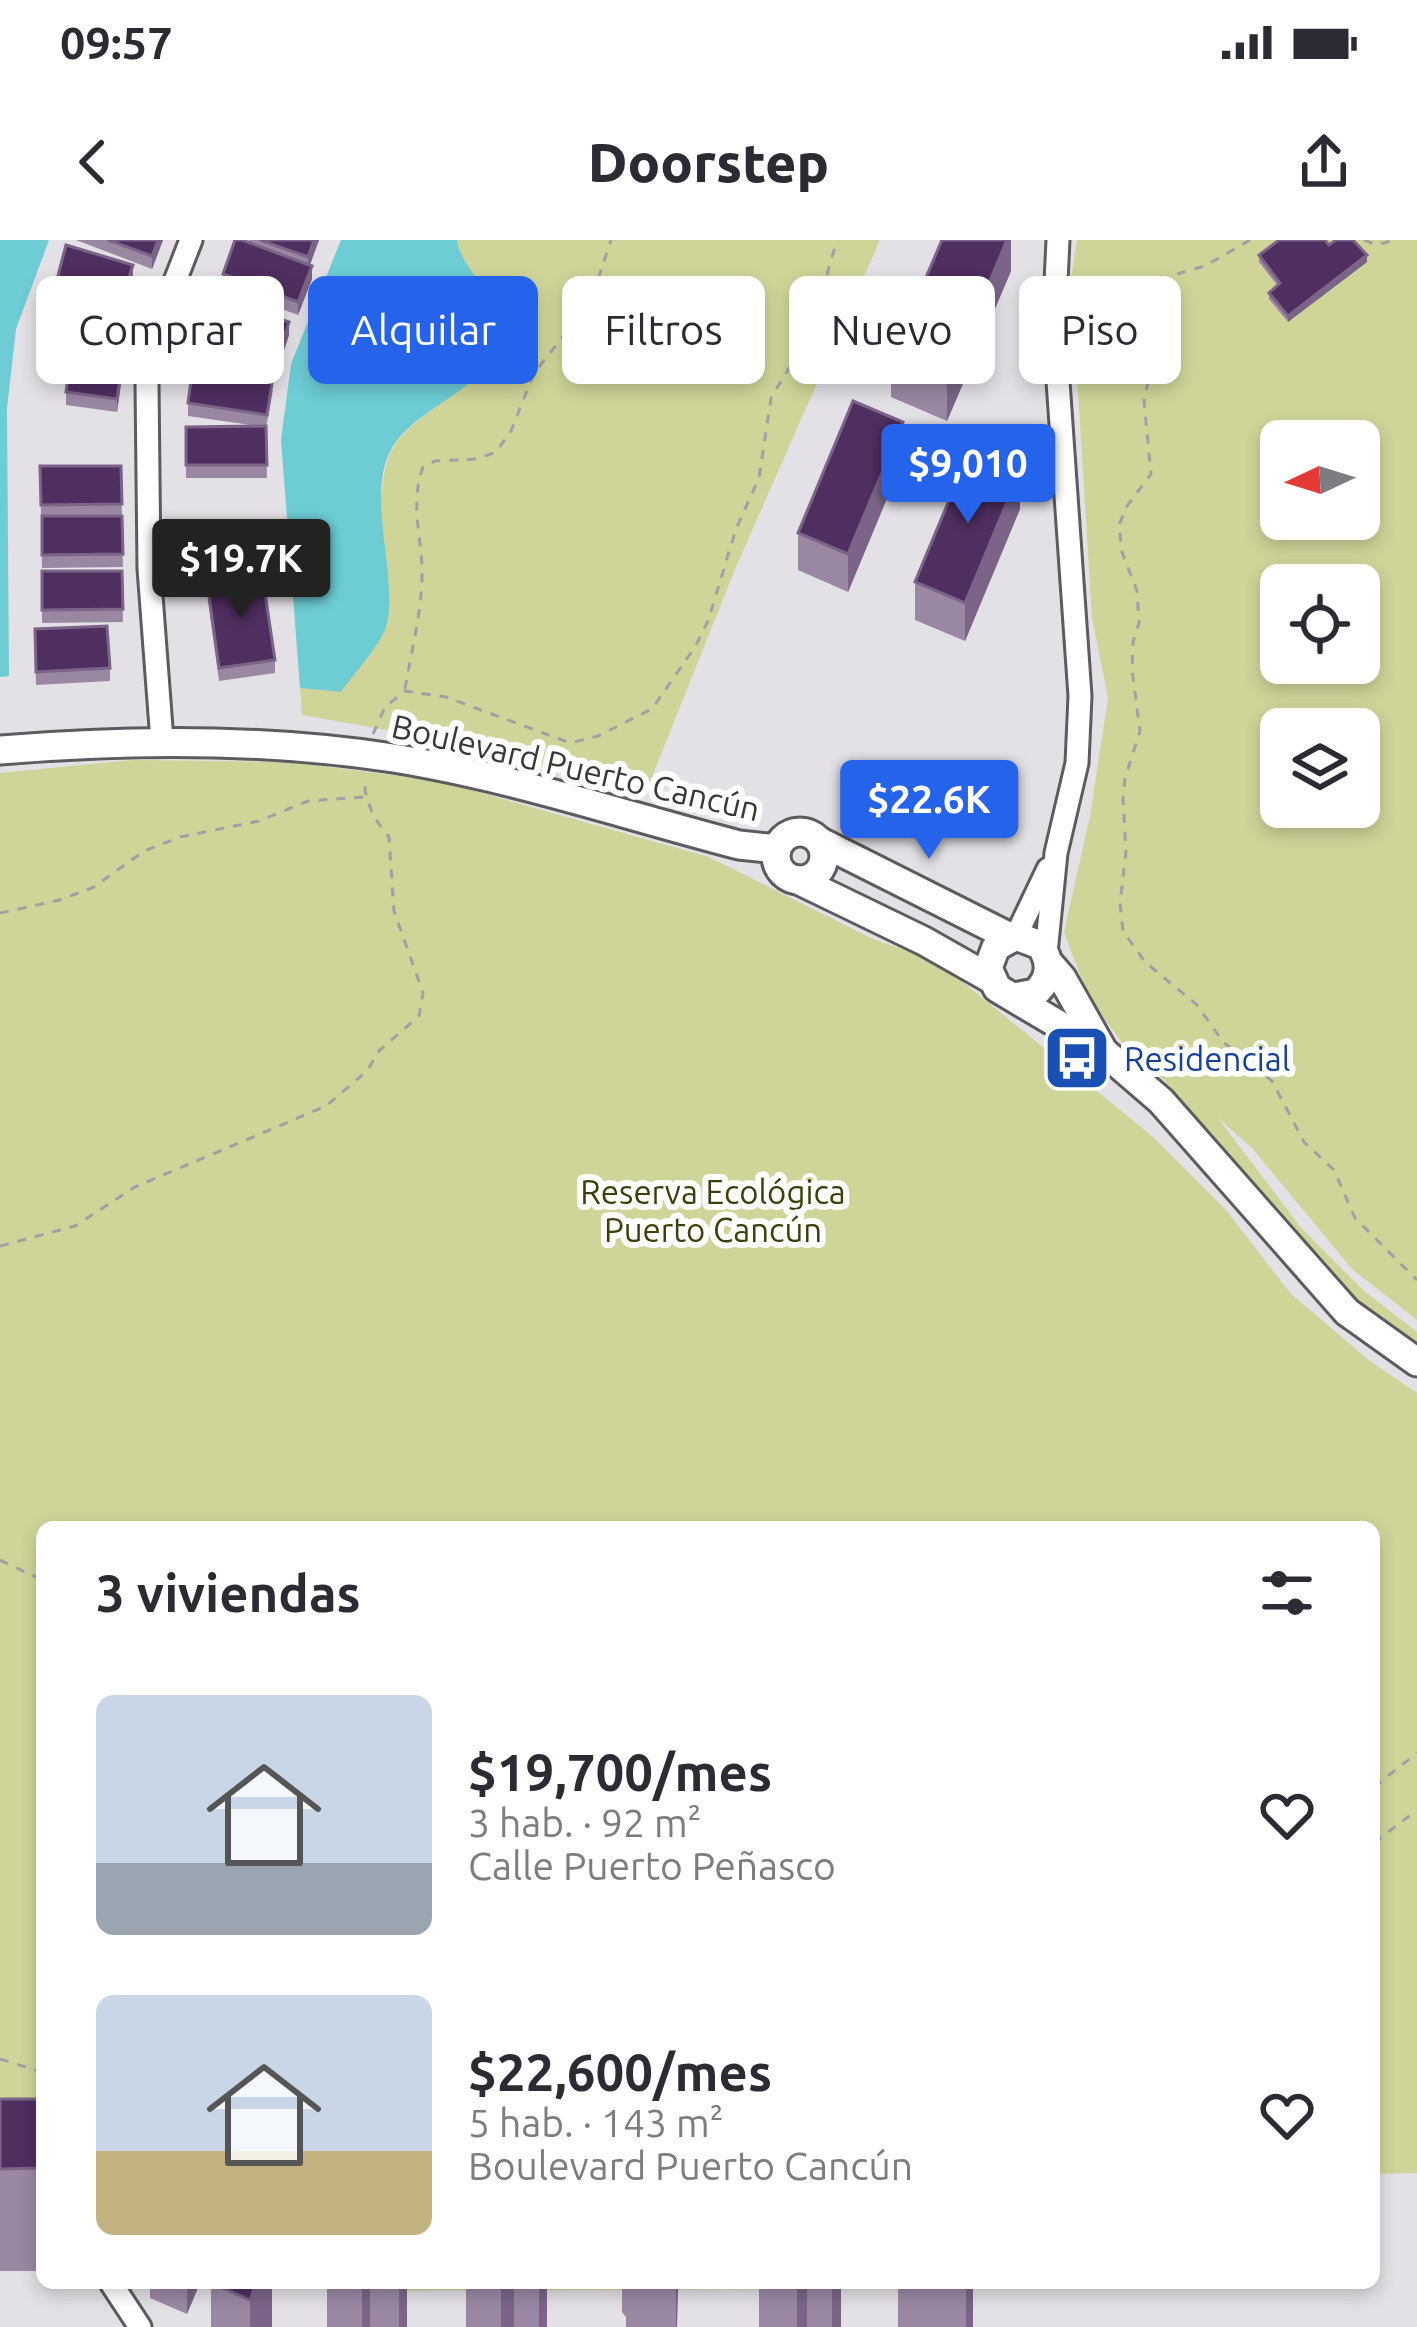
<!DOCTYPE html>
<html lang="es">
<meta charset="utf-8">
<style>
body{margin:0;font-family:Ubuntu,sans-serif;background:#f2f2f3;color:#2b2b33;height:100vh;display:flex;flex-direction:column;font-size:45px;white-space:nowrap}
*{box-sizing:border-box;margin:0}
p{font-size:39px;color:#7c7c81}
.icon{flex:none;width:66px;height:66px;fill:none;stroke:currentColor;stroke-width:2;stroke-linecap:round;stroke-linejoin:round}
.map{position:relative;flex:1;overflow:hidden}
.side{position:absolute;left:36px;top:1281px;width:1344px;height:768px;display:flex;flex-direction:column;background:#fff;border-radius:18px;box-shadow:0 6px 18px #0003}
.side>*{flex:none}
.guide{position:absolute;left:36px;top:36px;width:1347px;height:108px;display:flex;gap:24px}
.needle{width:78px;rotate:266deg}
.buttons{position:absolute;left:1260px;top:180px;display:grid;gap:24px}
.buttons a{display:grid;place-items:center;width:120px;height:120px;border-radius:18px;background:#fff;box-shadow:0 6px 18px #0003;font-size:60px}
.price{position:absolute;translate:-50% -102px;padding:0 27px;border-radius:12px;background:#2563eb;color:#fff;font-size:39px;line-height:78px;filter:drop-shadow(0 3px 6px #0008)}
.price::after{content:'';position:absolute;left:50%;top:72px;width:36px;height:27px;margin-left:-18px;background:inherit;clip-path:polygon(0 0,100% 0,50% 100%)}
.price.on{background:#222;color:#fff}
ul{padding:0;list-style:none}
li{display:flex;align-items:center;gap:36px;height:300px;padding:0 60px}
li span{display:grid;place-items:center;flex:none;width:336px;height:240px;border-radius:18px;color:#555}
li>.icon{margin-inline-start:auto}
span .icon{width:144px;height:144px;fill:#fffc;stroke-width:1}
li b{font-size:51px}
h2{display:flex;justify-content:space-between;align-items:center;height:144px;padding:0 60px;font-size:51px}
.chip{padding:0 42px;border-radius:18px;background:#fff;box-shadow:0 6px 18px #0003;font-size:42px;line-height:108px}
.chip.on{background:#2563eb;color:#fff}
.status{display:flex;justify-content:space-between;align-items:center;height:84px;padding:0 60px;background:#fff;direction:ltr}
.status svg{height:33px;fill:currentColor}
header{display:flex;justify-content:space-between;align-items:center;height:156px;padding:0 60px;background:#fff;font-size:54px;font-weight:800}
.map>svg:first-child{display:block}
.green{fill:#cfd599;fill-rule:evenodd}
.water{fill:#6dccd4}
.lines{fill:none;stroke-linecap:round;stroke-linejoin:round}
.minor-casing{stroke:#5d5b5f;stroke-width:27}
.tertiary-casing{stroke:#5d5b5f;stroke-width:33}
.path{stroke:#a3a0a4;stroke-width:3;stroke-dasharray:9 9;stroke-linecap:butt}
.minor{stroke:#fff;stroke-width:21}
.tertiary{stroke:#fff;stroke-width:27}
.wall{fill:#9a88a3}
.shaded-wall{fill:#7c6488}
.building{fill:#4f2e60;stroke:#7c6488;stroke-width:3}
.labels{text-anchor:middle;dominant-baseline:central;stroke-width:12;stroke-linejoin:round;paint-order:stroke}
.street-label{font-size:33px;fill:#373638;stroke:#fff}
.transit-label{font-size:33px;fill:#164399;stroke:#fff;text-anchor:start}
.park-label{font-size:33px;fill:#3c400a;stroke:#fff}
</style>
<div class="status"><b>09:57</b><svg viewBox="0 0 49 12"><path d="M0 12V9h3v3zM5 12V6h3v6zM10 12V3h3v9zM15 12V0h3v12zM26 1h20v11H26zM47 4h2v5h-2z"/></svg></div>
<header><svg class="icon" aria-label="back" viewBox="0 0 24 24"><path d="M15 5l-7 7 7 7"/></svg>Doorstep<svg class="icon" aria-label="share" viewBox="0 0 24 24"><path d="M12 15V3M7 8l5-5 5 5M5 13v7h14v-7"/></svg></header>
<div class="map">
<svg width="1417" height="2087" viewBox="0 0 1417 2087">
<rect width="100%" height="100%" fill="#e4e1e6"/>
<g class="green">
<path d="M457,0H880L736,327L646,552L448,501L302,475L300,448L341,452C354,392 366,331 379,271C383,251 382,226 393,208C416,169 496,138 501,98C506,60 463,36 457,0Z"/>
<path d="M1077,0H1417V1080L1352,1029L1252,908L1218,878L1302,989L1363,1050L1417,1092V1109L1348,1055L1164,840L1125,807L1088,756L1064,692L1090,576L1108,458L1092,378L1071,38ZM1281,201H1359V279H1281ZM1281,345H1359V423H1281ZM1281,489H1359V567H1281Z"/>
<path d="M132,520L290,522L439,541L709,617L873,699L937,721L1152,896L1225,969L1291,1054L1370,1121L1417,1153V1933L1374,1934V1287H42V1872L0,1859V533Z"/>
<path d="M355,2043H1086L1044,2048L356,2051Z"/>
</g>
<g class="water">
<path d="M0,0H49L16,89L7,168L9,436L0,437Z"/>
<path d="M341,0H457C463,36 509,61 501,98C490,149 419,164 392,208C365,254 398,334 387,383C384,401 352,436 341,452L300,448L281,200L291,124Z"/>
</g>
<g class="lines">
<g class="minor-casing">
<g id="minor">
<path d="M162,501L149,329L147,143L152,100L191,0"/>
<path d="M1016,696L1048,629"/>
<path d="M1046,713L1056,613L1077,523L1080,456L1054,84L1058,0"/>
<path d="M111,2043L140,2087"/>
</g>
</g>
<g class="tertiary-casing">
<g id="tertiary">
<path d="M0,510C131,499 263,498 393,518C511,537 624,575 739,605L777,609"/>
<circle cx="800" cy="616" r="24"/>
<path d="M819,601L1012,698"/>
<path d="M798,640L924,701L991,739"/>
<path d="M1049,723L1062,738L1101,807"/>
<path d="M1014,757L1035,753C1051,739 1052,722 1040,705L1016,696L996,707L988,728L997,748L1103,811L1161,861L1347,1072L1417,1122"/>
</g>
</g>
<g class="path">
<path d="M1250,0L1205,26L1170,36L1159,51L1154,114L1144,161L1151,234L1127,266L1119,285L1122,312L1137,351L1139,383L1133,402L1132,429L1140,491L1125,538L1123,559L1126,612L1120,663L1123,691L1145,722L1197,765L1223,802L1272,841L1304,902L1334,930L1355,978L1417,1040"/>
<path d="M1364,0L1377,5L1394,0"/>
<path d="M405,449C411,412 421,376 422,338C423,299 409,265 423,227L435,221L477,219L496,212L511,191L534,133L590,63L611,0"/>
<path d="M373,494L385,467L405,451L446,457L570,503L598,496L652,469L695,407L708,381L736,289L759,238L771,158L810,93L837,0"/>
<path d="M0,673L60,660L94,647L144,611L180,597L259,581L308,561L364,557"/>
<path d="M0,1006L75,986L135,947L326,866L367,831L379,811L419,776L423,753L394,671L389,597L373,576L365,551L366,539"/>
<path d="M0,1320L42,1340"/>
<path d="M1374,1547L1417,1513"/>
<path d="M1374,1603L1417,1570"/>
<path d="M0,1819L42,1832"/>
</g>
<use href="#minor" class="minor"/>
<use href="#tertiary" class="tertiary"/>
</g>
<g class="wall">
<path d="M76,0H163L152,29Z"/>
<path d="M249,0H319L310,25L312,39L298,75L223,47V34Z"/>
<path d="M1011,0V31L947,181L891,157V119Z"/>
<path d="M1329,5L1367,22L1288,82L1269,59V53L1277,45L1259,22V15Z"/>
<path d="M133,38L122,73L129,87L117,172L66,165V152L84,68L55,60V47Z"/>
<path d="M200,93L289,95L277,131L200,106Z"/>
<path d="M273,150L266,188L267,238H186V187L257,186L188,176V163Z"/>
<path d="M903,220L848,352L798,330V293Z"/>
<path d="M40,226H121L123,327L42,328Z"/>
<path d="M1020,269L965,401L915,380V342Z"/>
<path d="M42,331H122L123,382L42,383Z"/>
<path d="M207,341L275,420V433L219,441L207,354Z"/>
<path d="M35,389L110,428V441L36,445Z"/>
<rect x="0" y="1859" width="42" height="172"/>
<path d="M150,2043H200L187,2074L150,2058Z"/>
<rect x="211" y="2043" width="61" height="44"/>
<rect x="327" y="2043" width="80" height="44"/>
<rect x="466" y="2043" width="81" height="44"/>
<path d="M622,2043H678L677,2087H626V2077L622,2072Z"/>
<rect x="759" y="2043" width="82" height="44"/>
<rect x="898" y="2043" width="75" height="44"/>
</g>
<g class="shaded-wall">
<path d="M158,0H163L152,29V16Z"/>
<path d="M314,0H319L308,30V17Z"/>
<path d="M1007,0H1011V31L947,181V143Z"/>
<path d="M1367,15V22L1288,82V76Z"/>
<path d="M133,25V38L120,78V64Z"/>
<path d="M312,26V39L298,75V62Z"/>
<path d="M129,74V87L117,172V159Z"/>
<path d="M289,82V95L277,131V118Z"/>
<path d="M903,182V220L848,352V314Z"/>
<path d="M1020,231V269L965,401V363Z"/>
<path d="M187,2043H200L187,2074Z"/>
<path d="M256,2043H272V2087H250V2060Z"/>
<rect x="362" y="2043" width="8" height="44"/>
<rect x="399" y="2043" width="8" height="44"/>
<rect x="501" y="2043" width="13" height="44"/>
<rect x="539" y="2043" width="8" height="44"/>
<path d="M676,2043H678L677,2087H676Z"/>
<rect x="797" y="2043" width="10" height="44"/>
<rect x="832" y="2043" width="9" height="44"/>
<rect x="966" y="2043" width="7" height="44"/>
</g>
<g class="building">
<path d="M108,0H158L152,16Z"/>
<path d="M235,0H242L312,26L298,62L223,34Z"/>
<path d="M260,0H314L308,17Z"/>
<path d="M942,0H1007L947,143L891,119Z"/>
<path d="M1279,0H1325L1329,5L1336,0H1353L1367,15L1288,76L1269,53L1280,43L1259,15Z"/>
<path d="M66,5L133,25L120,64L55,47Z"/>
<path d="M212,56L289,82L277,118L200,93Z"/>
<path d="M78,67L129,74L117,159L66,152Z"/>
<path d="M193,125L273,137L267,175L188,163Z"/>
<path d="M853,161L903,182L848,314L798,293Z"/>
<path d="M266,186L267,225H186V187Z"/>
<path d="M970,210L1020,231L965,363L915,342Z"/>
<path d="M40,226H121L122,264L41,265Z"/>
<path d="M42,276H122L123,314L42,315Z"/>
<path d="M42,331H122L123,369L42,370Z"/>
<path d="M262,333L275,420L219,428L207,341Z"/>
<path d="M107,386L110,428L36,432L35,389Z"/>
<path d="M0,1859H42V1928L0,1929Z"/>
<path d="M211,2043H256L250,2060Z"/>
</g>
<defs>
<g id="bus-square" transform="scale(3.45)"><rect x="-9" y="-9" width="18" height="18" rx="4" fill="#1a4fb4" stroke="#fff"/><path d="M-5-6H5V4H4V6H2V4H-2V6H-4V4H-5ZM-3.5-4V0h7V-4ZM-3.5 1.2v1.5H-2V1.2ZM2 1.2v1.5H3.5V1.2Z" fill="#fff"/></g>
</defs>
<g fill-rule="evenodd">
<use href="#bus-square" x="1077" y="818"/>
</g>
<g class="labels">
<g class="street-label">
<text transform="translate(576 527) rotate(13)">Boulevard Puerto Cancún</text>
</g>
<g class="transit-label">
<text x="1124" y="818">Residencial</text>
</g>
<g class="park-label">
<text x="713" y="951">Reserva Ecológica<tspan x="713" dy="38">Puerto Cancún</tspan></text>
</g>
</g>
</svg>
<div class="buttons">
<a><svg class="needle" viewBox="-14 -14 28 28"><path d="M0-13l5 13h-10z" fill="#e53935"/><path d="M0 13l5-13h-10z" fill="#7c7c81"/></svg></a>
<a><svg class="icon" aria-label="locate" viewBox="0 0 24 24"><circle cx="12" cy="12" r="6"/><path d="M12 2v4M12 18v4M2 12h4M18 12h4"/></svg></a>
<a><svg class="icon" aria-label="layers" viewBox="0 0 24 24"><path d="M12 4l9 5-9 5-9-5zM3 14l9 5 9-5"/></svg></a>
</div>
<b class="price" style="left:968px;top:286px">$9,010</b>
<b class="price on" style="left:241px;top:381px">$19.7K</b>
<b class="price" style="left:929px;top:622px">$22.6K</b>
<div class="guide">
<a class="chip">Comprar</a>
<a class="chip on">Alquilar</a>
<a class="chip">Filtros</a>
<a class="chip">Nuevo</a>
<a class="chip">Piso</a>
</div>
<section class="side">
<h2>3 viviendas<svg class="icon" aria-label="filters" viewBox="0 0 24 24"><path d="M4 7h16M4 17h16"/><circle cx="9" cy="7" r="2"/><circle cx="15" cy="17" r="2"/></svg></h2>
<ul>
<li><span style="background:linear-gradient(#c9d6e8 70%,#9aa5b1 0)"><svg class="icon" aria-label="home" viewBox="0 0 24 24"><path d="M3 11l9-7 9 7M6 9v11h12V9"/></svg></span><div><b>$19,700/mes</b><p>3 hab. · 92 m²</p><p>Calle Puerto Peñasco</p></div><svg class="icon" aria-label="heart" viewBox="0 0 24 24"><path d="M12 20l-8-8c-3-5 5-10 8-4 3-6 11-1 8 4z"/></svg></li>
<li><span style="background:linear-gradient(#c9d6e8 65%,#c2b280 0)"><svg class="icon" aria-label="home" viewBox="0 0 24 24"><path d="M3 11l9-7 9 7M6 9v11h12V9"/></svg></span><div><b>$22,600/mes</b><p>5 hab. · 143 m²</p><p>Boulevard Puerto Cancún</p></div><svg class="icon" aria-label="heart" viewBox="0 0 24 24"><path d="M12 20l-8-8c-3-5 5-10 8-4 3-6 11-1 8 4z"/></svg></li>
</ul>
</section>
</div>
